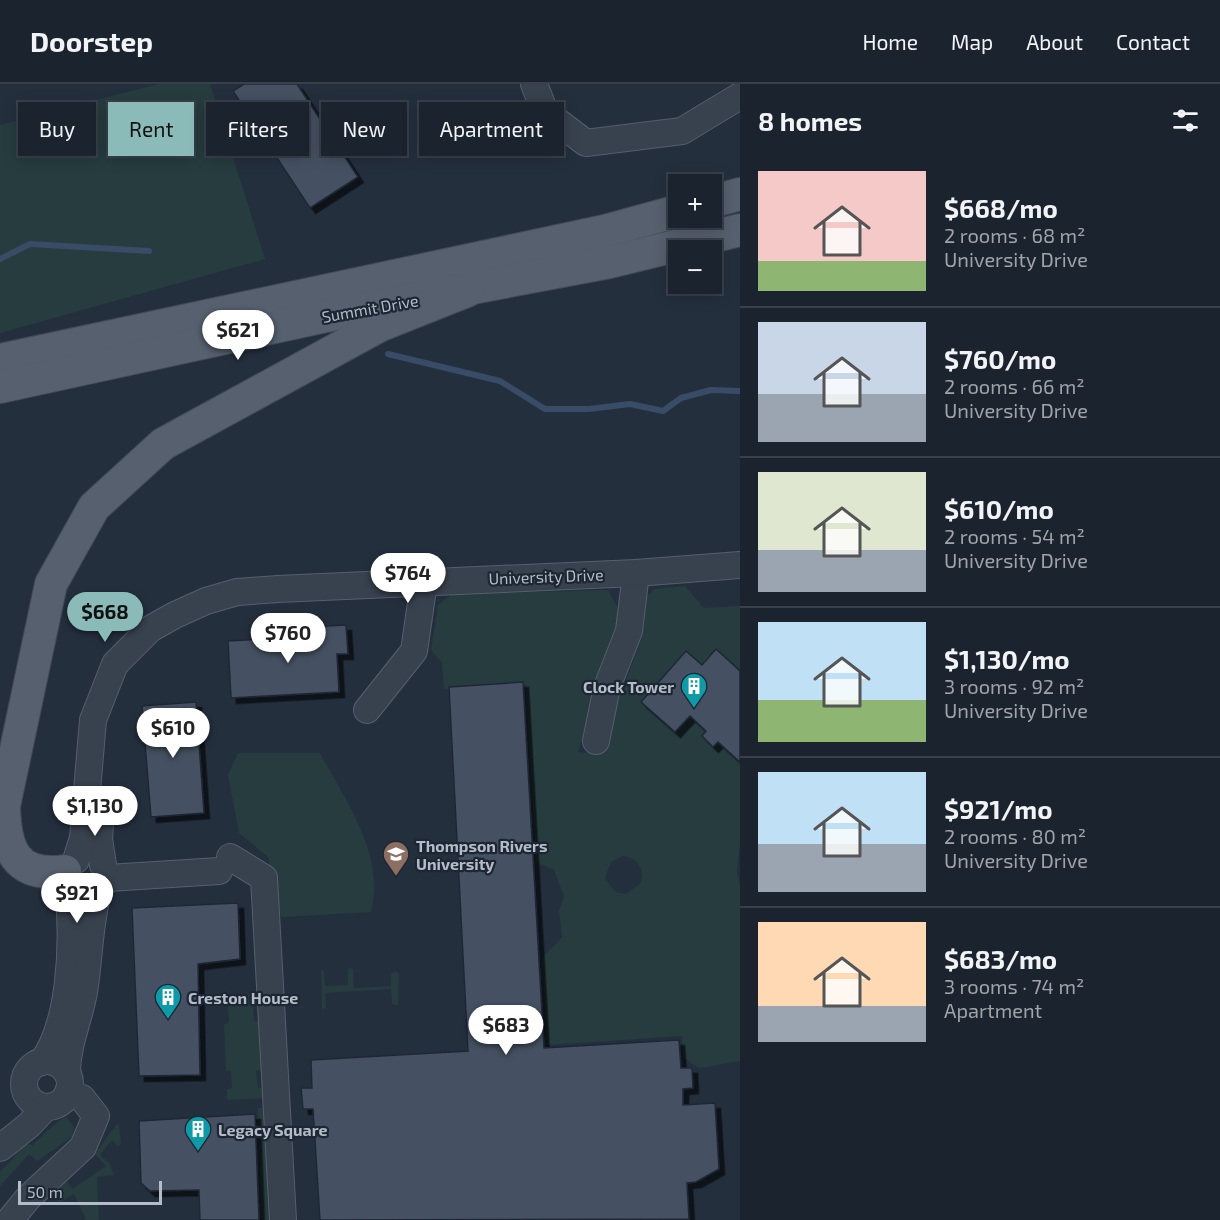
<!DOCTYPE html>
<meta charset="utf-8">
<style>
body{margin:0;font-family:"Exo 2",sans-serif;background:#282f3a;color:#f1f3f6;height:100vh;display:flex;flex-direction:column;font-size:22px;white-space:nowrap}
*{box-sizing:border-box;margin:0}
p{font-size:20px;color:#a0a4aa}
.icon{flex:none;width:33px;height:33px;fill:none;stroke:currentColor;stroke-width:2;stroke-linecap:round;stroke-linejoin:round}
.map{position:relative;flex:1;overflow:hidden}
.sheet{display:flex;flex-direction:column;background:#1b232e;width:480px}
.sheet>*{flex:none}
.banner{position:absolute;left:18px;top:18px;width:570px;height:54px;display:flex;gap:12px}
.tools{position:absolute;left:668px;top:90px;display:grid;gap:12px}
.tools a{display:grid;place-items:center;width:54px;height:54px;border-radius:0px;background:#1b232e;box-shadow:0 3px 15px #0003,0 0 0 2px #39404a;font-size:30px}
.scale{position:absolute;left:18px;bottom:15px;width:144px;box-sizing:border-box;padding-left:6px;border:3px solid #b4bcc9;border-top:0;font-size:16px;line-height:21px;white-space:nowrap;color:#b4bcc9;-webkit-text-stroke:4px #1d2633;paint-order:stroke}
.price{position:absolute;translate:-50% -51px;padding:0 14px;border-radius:21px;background:#fff;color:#222;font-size:20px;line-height:39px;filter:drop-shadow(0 2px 3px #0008)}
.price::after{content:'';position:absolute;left:50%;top:36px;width:18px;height:14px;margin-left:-9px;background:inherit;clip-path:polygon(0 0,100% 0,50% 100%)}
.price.on{background:#8bbbb9;color:#111}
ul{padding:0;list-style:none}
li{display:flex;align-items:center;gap:18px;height:150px;padding:0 18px}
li+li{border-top:2px solid #39404a}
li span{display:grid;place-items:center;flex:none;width:168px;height:120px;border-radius:0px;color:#555}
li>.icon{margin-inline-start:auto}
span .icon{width:72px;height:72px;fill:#fffc;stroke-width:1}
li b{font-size:26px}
h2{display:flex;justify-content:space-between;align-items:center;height:72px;padding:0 18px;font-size:26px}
.tag{padding:0 21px;border-radius:0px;background:#1b232e;box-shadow:0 3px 15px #0003,0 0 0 2px #39404a;font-size:21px;line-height:54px}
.tag.on{background:#8bbbb9;color:#111}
header{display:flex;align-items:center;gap:36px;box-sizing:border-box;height:84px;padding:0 30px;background:#1b232e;border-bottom:2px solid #39404a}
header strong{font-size:28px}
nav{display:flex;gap:33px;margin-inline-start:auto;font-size:21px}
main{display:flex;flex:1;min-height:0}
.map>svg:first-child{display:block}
.green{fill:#263c3f;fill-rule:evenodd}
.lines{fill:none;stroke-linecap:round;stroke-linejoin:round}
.stream{stroke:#394c67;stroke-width:6}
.building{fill:#455162;stroke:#1f2835;stroke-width:1.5;filter:url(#shadow)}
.minor-casing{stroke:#565f6c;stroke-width:28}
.major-casing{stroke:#414a57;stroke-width:34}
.minor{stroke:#38414e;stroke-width:26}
.major{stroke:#56606e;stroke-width:32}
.labels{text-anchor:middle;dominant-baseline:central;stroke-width:4.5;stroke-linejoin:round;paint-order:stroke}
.street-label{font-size:16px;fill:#b4bcc9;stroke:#1d2633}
.poi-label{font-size:16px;font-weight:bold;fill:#b4bcc9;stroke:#1d2633;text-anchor:start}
</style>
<header>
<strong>Doorstep</strong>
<nav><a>Home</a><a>Map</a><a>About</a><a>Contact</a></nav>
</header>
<main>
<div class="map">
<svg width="740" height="1136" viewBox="0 0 740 1136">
<defs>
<filter id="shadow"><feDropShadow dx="5.5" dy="5.5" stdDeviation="0" flood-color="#0009"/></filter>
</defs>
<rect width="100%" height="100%" fill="#242f3e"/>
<g class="green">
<path d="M158,0H210L265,175L0,249V41Z"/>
<path d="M685,502L704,524L740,522V759L737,788L740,801V977L699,984L683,973L682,952L548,961L542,874L562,853L559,827L564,812L554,786L536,778L526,600L444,605L442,579L431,566L438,521L452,510L608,506L622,531L578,668L599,670L642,553L647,512L654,505ZM623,772C638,774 644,785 641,799L626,810L615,808L605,794L611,778Z"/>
<path d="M238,669H320C346,718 386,771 371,828L281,833L268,773L239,749L228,691Z"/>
<path d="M350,884L353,885L354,904L391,902V890L396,887L399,890L398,921L392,920L391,905L325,909L326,924L322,925L321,885L324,887L325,902L348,901V885Z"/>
<path d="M261,910L262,920L253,921L254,937H264L267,985L256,987L258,1004L267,1003V1014L227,1016V1005L232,1004L231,987H226L224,940L229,939L228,922H224V912Z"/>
<path d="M258,1024H268L273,1136H262Z"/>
<path d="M66,1033L74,1043L72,1053L37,1077L29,1070L0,1102V1088L26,1060L33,1061C38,1055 60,1035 66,1033Z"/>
<path d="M116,1041H119L121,1060L118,1062L112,1056L100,1071L110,1080L114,1091L97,1093L99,1136H86L74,1110L59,1119C55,1108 55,1102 63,1092L72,1105L106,1082L95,1070Z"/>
</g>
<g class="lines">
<g class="stream">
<path d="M0,175L30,160L149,167"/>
<path d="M388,270L500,297L545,325H589L630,320L663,327L681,314L711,306L740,307"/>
</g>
</g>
<g class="building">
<path d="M244,0H297L358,93L310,124L233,7Z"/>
<path d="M346,541L348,570H337L339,608L231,614L228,557L308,553L307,543Z"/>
<path d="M716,565L740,587V678L718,658L713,663L702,652L706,647L690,632L675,648L641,618L686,567L702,581Z"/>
<path d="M523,598L544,964L679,956L681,984H692L693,1004L683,1005V1021L715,1019L719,1085L696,1098L687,1099L689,1135L320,1136L313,1025H303L301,1004H312L311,976L468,967L449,603Z"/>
<path d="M196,618L204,729L151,733L142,622Z"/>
<path d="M238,819L240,875L198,880L200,991L139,992L132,824Z"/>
<path d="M255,1030L259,1136H200L199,1106L150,1107L141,1099L139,1037Z"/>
</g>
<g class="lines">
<g class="minor-casing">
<g id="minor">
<path d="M534,0L545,28L586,59L682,47L740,12"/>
<path d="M367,626L414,567L424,498"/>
<path d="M596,657L607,603L629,547L636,489"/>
<path d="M101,725L99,755L103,781"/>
<path d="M230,773L264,794L283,1136"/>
<path d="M76,776L83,754L93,636L115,580L150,545L175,531L206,517L237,508L278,505L636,489L740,481"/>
<path d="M108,794L219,787"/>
<circle cx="47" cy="1000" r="23"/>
<path d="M42,978C71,939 73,861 69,813"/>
<path d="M67,989C67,961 79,936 84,908C89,878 89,847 96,817"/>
<path d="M0,1064L29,1041L46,1023"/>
<path d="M10,1136L28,1114L83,1063L96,1032L82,1014L68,1008"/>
</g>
</g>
<g class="major-casing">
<g id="major">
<path d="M711,118L740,110"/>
<path d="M0,276L605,147L678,127"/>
<path d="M0,303L340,229L610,178L740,146"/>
<path d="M65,787C15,794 5,765 4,722L51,500L94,423L163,360L379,242L467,207"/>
</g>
</g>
<use href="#minor" class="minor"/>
<use href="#major" class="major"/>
</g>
<defs>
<g id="building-pin" transform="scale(1.35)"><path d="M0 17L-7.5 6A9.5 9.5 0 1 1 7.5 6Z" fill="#0f9aa8" stroke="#1d2633"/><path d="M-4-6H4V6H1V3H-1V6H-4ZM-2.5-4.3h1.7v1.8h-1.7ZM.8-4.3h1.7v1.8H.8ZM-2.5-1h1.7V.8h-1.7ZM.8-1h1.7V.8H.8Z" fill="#fff"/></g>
<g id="university-pin" transform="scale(1.35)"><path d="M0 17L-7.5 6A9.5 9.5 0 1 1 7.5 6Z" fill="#8d6e63" stroke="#1d2633"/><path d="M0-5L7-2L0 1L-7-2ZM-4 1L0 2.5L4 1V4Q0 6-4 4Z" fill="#fff"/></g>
</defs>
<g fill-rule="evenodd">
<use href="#building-pin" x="694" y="602"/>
<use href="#university-pin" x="396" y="770"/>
<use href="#building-pin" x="168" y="913"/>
<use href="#building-pin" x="198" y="1045"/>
</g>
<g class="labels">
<g class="street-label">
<text transform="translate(370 224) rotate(-10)">Summit Drive</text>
<text transform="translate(546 492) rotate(-2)">University Drive</text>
</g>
<g class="poi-label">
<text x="674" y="602" text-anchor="end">Clock Tower</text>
<text x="416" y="761">Thompson Rivers<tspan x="416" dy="18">University</tspan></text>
<text x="188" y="913">Creston House</text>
<text x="218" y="1045">Legacy Square</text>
</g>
</g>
</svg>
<div class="tools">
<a>+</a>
<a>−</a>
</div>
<div class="scale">50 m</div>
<b class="price" style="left:238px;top:277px">$621</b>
<b class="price" style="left:408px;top:520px">$764</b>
<b class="price on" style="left:105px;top:559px">$668</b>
<b class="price" style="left:288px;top:580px">$760</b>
<b class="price" style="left:173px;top:675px">$610</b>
<b class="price" style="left:95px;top:753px">$1,130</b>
<b class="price" style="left:77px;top:840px">$921</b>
<b class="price" style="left:506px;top:972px">$683</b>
<div class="banner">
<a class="tag">Buy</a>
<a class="tag on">Rent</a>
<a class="tag">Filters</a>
<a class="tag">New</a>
<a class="tag">Apartment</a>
</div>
</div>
<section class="sheet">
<h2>8 homes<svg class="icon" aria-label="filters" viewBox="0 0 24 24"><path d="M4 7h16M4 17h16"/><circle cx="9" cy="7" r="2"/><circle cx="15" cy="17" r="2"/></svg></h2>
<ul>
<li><span style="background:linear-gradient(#f6c9c9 75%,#8fb573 0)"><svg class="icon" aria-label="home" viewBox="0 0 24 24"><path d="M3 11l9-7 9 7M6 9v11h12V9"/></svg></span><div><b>$668/mo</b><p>2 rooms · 68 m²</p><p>University Drive</p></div></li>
<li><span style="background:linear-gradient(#c9d6e8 60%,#9aa5b1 0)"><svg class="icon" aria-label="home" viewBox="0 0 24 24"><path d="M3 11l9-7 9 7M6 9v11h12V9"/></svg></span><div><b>$760/mo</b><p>2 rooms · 66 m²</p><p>University Drive</p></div></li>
<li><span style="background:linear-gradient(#dfe7d0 65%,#9aa5b1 0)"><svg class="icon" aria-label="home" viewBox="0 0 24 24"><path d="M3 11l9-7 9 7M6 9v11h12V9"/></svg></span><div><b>$610/mo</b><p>2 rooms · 54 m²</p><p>University Drive</p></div></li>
<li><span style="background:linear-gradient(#bfe0f5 65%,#8fb573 0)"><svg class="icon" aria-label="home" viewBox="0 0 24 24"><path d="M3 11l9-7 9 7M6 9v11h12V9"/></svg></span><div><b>$1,130/mo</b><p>3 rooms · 92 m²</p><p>University Drive</p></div></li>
<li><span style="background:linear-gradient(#bfe0f5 60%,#9aa5b1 0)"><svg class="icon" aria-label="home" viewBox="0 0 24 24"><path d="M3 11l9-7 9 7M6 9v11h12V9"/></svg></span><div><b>$921/mo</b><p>2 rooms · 80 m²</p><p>University Drive</p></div></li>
<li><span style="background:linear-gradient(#ffd9b3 70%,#9aa5b1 0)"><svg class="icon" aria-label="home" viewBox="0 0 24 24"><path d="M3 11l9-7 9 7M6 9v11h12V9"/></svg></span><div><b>$683/mo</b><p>3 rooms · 74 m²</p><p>Apartment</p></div></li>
</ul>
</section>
</main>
